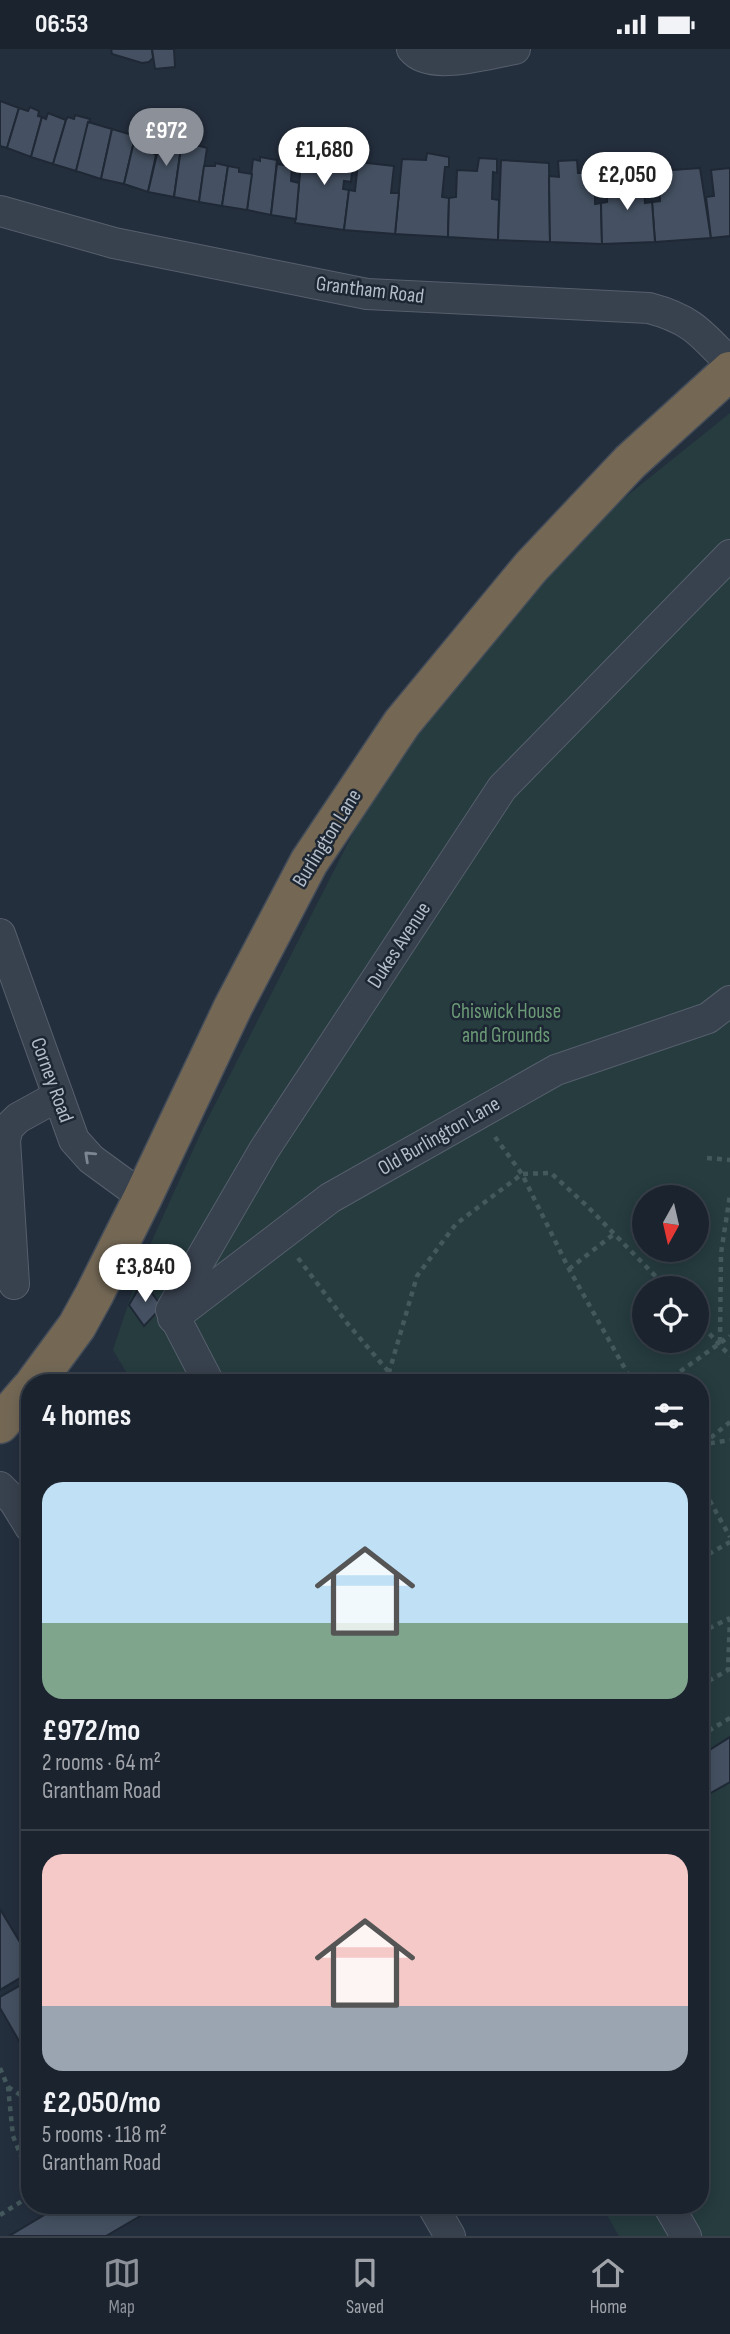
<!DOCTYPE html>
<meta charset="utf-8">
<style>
body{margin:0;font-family:"Sofia Sans Condensed",sans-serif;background:#282f3a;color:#f1f3f6;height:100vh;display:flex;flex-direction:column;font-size:26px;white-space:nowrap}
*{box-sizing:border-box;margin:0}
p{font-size:23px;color:#a0a4aa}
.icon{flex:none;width:38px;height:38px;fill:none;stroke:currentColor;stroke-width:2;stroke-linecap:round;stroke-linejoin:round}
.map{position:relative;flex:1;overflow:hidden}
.drawer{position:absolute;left:21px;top:1325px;width:688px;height:840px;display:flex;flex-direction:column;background:#1b232e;border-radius:28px;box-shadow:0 4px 18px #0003,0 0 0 2px #39404a}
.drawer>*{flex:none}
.needle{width:46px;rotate:188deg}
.buttons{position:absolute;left:632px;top:1136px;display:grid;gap:14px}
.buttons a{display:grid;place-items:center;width:77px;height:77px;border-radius:50%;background:#1b232e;box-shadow:0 4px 18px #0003,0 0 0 2px #39404a;font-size:35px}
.price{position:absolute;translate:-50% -60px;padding:0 16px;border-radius:24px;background:#fff;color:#222;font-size:23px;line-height:46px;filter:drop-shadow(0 2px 4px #0008)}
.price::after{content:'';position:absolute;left:50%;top:42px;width:21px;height:16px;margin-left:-10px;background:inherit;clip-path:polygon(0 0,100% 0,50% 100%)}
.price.selected{background:#8c9099;color:#fff}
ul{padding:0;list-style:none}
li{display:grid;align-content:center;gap:14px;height:371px;padding:0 21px}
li+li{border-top:2px solid #39404a}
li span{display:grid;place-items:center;height:217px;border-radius:21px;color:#555}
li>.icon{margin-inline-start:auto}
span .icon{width:126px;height:126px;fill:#fffc;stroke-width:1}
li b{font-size:30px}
h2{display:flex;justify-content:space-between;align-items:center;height:84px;padding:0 21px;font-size:30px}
.status{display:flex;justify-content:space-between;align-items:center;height:49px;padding:0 35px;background:#1b232e;direction:ltr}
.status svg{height:19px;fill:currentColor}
.menu{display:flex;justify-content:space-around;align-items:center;height:98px;border-top:2px solid #39404a;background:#1b232e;font-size:19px;color:#a0a4aa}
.menu a{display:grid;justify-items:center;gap:4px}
.menu .selected{color:#8c9099}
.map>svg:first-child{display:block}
.green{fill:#263c3f;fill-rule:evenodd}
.building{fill:#455162;stroke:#1f2835;stroke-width:2}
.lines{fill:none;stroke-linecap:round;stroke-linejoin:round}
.minor-casing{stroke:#565f6c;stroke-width:32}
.highway-casing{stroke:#434c59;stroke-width:41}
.path{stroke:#44595c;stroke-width:4.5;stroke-dasharray:5 5;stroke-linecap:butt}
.minor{stroke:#38414e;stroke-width:30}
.highway{stroke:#746855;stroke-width:38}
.oneway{stroke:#7c8592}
.labels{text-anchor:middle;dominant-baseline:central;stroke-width:5;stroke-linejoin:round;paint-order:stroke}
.street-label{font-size:21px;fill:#b4bcc9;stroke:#1d2633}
.park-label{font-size:21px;fill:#6b9a76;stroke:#1d2633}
</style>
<div class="status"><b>06:53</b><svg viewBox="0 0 49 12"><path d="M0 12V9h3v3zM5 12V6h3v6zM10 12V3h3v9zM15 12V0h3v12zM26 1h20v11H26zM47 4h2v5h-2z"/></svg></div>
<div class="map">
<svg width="730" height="2187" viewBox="0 0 730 2187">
<rect width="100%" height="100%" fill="#242f3e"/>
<path class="green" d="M730,364V2187H619L601,2156H700V1334L132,1333L113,1301L141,1216L203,1079L378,735L572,491ZM644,1148H696V1200H644ZM644,1239H696V1292H644Z"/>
<g class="building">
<path d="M111,0H152L153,9L149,13L142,14L112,5Z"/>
<path d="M152,0H174L175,18L155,20Z"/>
<path d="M0,52L19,59L7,99L0,97Z"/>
<path d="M30,58L39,62L38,67L42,68L31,108L7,99L19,59L28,62Z"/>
<path d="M48,64L66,71L53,115L31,108L42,68L46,70Z"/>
<path d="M75,66L90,70L76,122L53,115L66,71L68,68L74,70Z"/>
<path d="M88,73L112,80L101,130L76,122Z"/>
<path d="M132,78L137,79L124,135L101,130L112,80L129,85Z"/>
<path d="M136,84L149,88L147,100L156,106L148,143L124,135Z"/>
<path d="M161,88L182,92L174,148L148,143Z"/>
<path d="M182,92L207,99L199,153L174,148Z"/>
<path d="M303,96L354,102L351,133L344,132L343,140L349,141L344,181L295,174Z"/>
<path d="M427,104L449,108V118H445L442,148L449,149L448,188L395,185L402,110L426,111Z"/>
<path d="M260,108L277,111L271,166L247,161L253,110L260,112Z"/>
<path d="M479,109L497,110V124L493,123L492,150L499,151L498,191L448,188L449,149L456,148L457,121L477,122Z"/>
<path d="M501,111L549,114L550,193L498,191Z"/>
<path d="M577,111L578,124H595V155L601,154L602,195L550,193L549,127L559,128L558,112Z"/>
<path d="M358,113L394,117L391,144H399L395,185L344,181L349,141L355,142Z"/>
<path d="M215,114L228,117L222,157L199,153L204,117H215Z"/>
<path d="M277,115L292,117L291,132L299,134L296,170L271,166Z"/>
<path d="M228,117L239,119V123L252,125L247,161L222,157Z"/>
<path d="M700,119L711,189L655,193L652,153L660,152L658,122Z"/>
<path d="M730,119V187L711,189L706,148L714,147L711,121Z"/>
<path d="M643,125L645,154L652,153L655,193L602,195L601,154L607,153V126Z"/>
<path d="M143,1232L162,1258L144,1277L129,1256Z"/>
<path d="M730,1688V1733L700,1750V1707Z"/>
<path d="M0,1860L30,1910V1923L0,1941Z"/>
<path d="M30,1931V2011L0,1959V1948Z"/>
<path d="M61,2156H159L106,2187H9Z"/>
</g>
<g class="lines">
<g class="minor-casing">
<g id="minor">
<path d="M412,0C431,23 488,4 515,0"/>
<path d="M0,162L114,194L367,245L649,259C691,270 701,284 730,314"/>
<path d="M0,885L74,1091L91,1110L143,1148"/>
<path d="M14,1235L5,1091L8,1079L18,1069L58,1047"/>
<path d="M173,1269L330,1149L556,1021L708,969L730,952"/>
<path d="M209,1334L171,1261L264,1101L502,739L730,506"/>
<path d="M0,1438L14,1452L30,1478"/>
<path d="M432,2156L450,2187"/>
<path d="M668,2156L686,2187"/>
</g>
</g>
<g class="highway-casing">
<g id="highway">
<path d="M35,1334L77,1277L94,1246L143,1148L233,958L309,813L402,674L531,518L630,413L730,322"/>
<path d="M0,1375L30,1340"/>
</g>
</g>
<g class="path">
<path d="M495,1088L522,1125L569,1220L633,1334"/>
<path d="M707,1109L730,1111"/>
<path d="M155,1201L160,1220"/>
<path d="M298,1209L347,1274L388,1322"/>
<path d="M569,1220L614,1185"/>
<path d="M696,1270L730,1307"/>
<path d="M720,1293L721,1204L730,1146"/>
<path d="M389,1334L388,1327L417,1227L456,1175L522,1125L551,1124L587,1157L667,1239"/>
<path d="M664,1334L730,1287"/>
<path d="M703,1395L730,1373"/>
<path d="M700,1396L730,1391"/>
<path d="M700,1434L730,1488"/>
<path d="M700,1510L730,1493"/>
<path d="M700,1584L730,1569"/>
<path d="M700,1637L728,1621L730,1569"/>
<path d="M700,1687L730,1669"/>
<path d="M0,2019L8,2038L13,2087L30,2130"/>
<path d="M8,2038L30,2052"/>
<path d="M0,2166L30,2147"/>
</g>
<use href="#minor" class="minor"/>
<use href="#highway" class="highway"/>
</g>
<defs><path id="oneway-chevron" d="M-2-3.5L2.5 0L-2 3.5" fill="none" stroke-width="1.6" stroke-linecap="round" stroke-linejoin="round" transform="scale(1.75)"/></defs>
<use class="oneway" href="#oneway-chevron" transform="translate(89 1107) rotate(-137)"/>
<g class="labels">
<g class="street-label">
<text transform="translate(370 241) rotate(7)">Grantham Road</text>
<text transform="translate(327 789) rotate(-58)">Burlington Lane</text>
<text transform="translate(399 896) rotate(-57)">Dukes Avenue</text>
<text transform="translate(52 1031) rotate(70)">Corney Road</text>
<text transform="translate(439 1087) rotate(-30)">Old Burlington Lane</text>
</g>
<g class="park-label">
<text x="506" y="962">Chiswick House<tspan x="506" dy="24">and Grounds</tspan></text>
</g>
</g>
</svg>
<div class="buttons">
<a><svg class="needle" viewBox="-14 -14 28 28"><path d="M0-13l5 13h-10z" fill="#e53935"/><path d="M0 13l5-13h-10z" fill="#a0a4aa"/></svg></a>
<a><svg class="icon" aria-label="locate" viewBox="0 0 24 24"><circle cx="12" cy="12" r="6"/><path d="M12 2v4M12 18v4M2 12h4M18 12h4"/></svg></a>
</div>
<b class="price selected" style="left:166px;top:119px">£972</b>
<b class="price" style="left:324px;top:138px">£1,680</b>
<b class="price" style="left:627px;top:163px">£2,050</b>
<b class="price" style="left:145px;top:1255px">£3,840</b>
<section class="drawer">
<h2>4 homes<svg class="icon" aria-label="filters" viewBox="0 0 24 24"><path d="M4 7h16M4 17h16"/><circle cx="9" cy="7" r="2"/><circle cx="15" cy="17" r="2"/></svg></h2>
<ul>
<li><span style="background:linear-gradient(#bfe0f5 65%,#7fa58c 0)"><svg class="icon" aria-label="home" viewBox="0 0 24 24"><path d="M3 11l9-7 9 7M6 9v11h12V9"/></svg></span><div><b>£972/mo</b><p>2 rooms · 64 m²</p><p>Grantham Road</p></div></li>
<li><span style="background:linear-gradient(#f6c9c9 70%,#9aa5b1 0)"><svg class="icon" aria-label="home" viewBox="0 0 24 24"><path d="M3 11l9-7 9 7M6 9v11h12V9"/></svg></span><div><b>£2,050/mo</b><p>5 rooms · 118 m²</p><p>Grantham Road</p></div></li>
</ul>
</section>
</div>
<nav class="menu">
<a class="selected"><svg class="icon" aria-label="map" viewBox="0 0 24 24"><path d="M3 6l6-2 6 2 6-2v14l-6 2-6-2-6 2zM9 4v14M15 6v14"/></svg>Map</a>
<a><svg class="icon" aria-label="saved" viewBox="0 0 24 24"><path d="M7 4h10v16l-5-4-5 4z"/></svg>Saved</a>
<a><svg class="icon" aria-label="home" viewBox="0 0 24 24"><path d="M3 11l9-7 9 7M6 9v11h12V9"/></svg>Home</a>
</nav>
